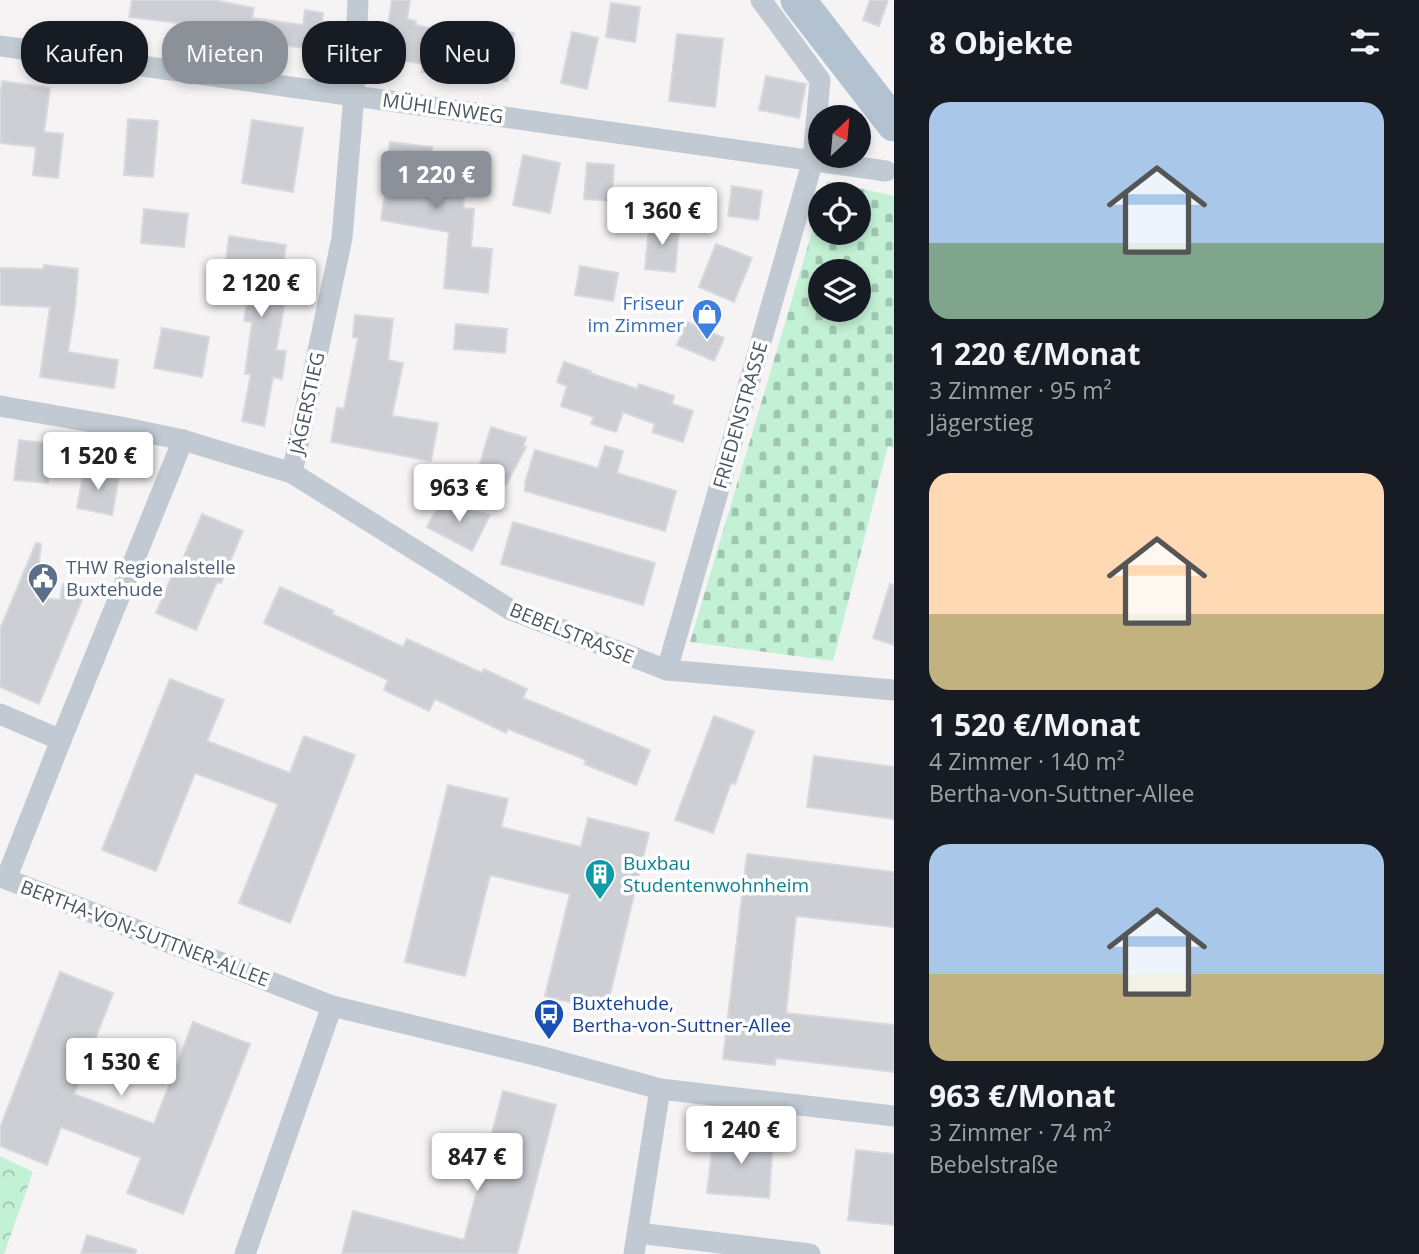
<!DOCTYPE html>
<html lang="de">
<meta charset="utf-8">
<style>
body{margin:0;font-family:"Open Sans",sans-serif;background:#242831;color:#f1f3f6;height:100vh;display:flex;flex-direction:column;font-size:26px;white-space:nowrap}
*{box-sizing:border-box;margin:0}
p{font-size:23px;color:#9ea1a6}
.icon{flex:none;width:38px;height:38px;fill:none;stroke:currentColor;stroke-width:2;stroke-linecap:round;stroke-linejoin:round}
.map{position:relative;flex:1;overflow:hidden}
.sheet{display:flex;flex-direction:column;background:#171b24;width:525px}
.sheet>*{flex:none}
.top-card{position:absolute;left:21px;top:21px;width:665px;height:63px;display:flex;gap:14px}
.needle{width:46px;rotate:26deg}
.buttons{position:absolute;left:808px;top:105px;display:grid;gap:14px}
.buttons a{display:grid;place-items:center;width:63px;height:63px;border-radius:50%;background:#171b24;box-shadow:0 4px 10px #0003;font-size:35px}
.price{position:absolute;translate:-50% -60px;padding:0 16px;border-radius:7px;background:#fff;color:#222;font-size:23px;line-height:46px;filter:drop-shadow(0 2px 4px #0008)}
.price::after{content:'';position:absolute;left:50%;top:42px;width:21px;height:16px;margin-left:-10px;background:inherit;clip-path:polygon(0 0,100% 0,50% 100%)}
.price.on{background:#8c9099;color:#fff}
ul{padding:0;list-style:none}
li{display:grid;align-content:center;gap:14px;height:371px;padding:0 35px}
li span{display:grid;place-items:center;height:217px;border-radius:21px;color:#555}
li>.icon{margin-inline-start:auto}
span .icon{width:126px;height:126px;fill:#fffc;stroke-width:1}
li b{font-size:30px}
h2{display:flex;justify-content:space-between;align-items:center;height:84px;padding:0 35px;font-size:30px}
.pill{padding:0 24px;border-radius:28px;background:#171b24;box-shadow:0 4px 10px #0003;font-size:24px;line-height:63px}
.pill.on{background:#8c9099;color:#fff}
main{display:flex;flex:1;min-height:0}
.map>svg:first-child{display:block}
.forest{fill:url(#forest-crowns)}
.cemetery{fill:url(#cemetery-stones);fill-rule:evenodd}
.building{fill:#cdcfd5;stroke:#d7d9de;stroke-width:2}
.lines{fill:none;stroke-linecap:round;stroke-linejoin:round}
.minor{stroke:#c1cad2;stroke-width:21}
.primary{stroke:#b3c2d1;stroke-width:35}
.labels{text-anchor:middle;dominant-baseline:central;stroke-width:7;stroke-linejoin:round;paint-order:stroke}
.street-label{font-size:19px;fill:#4a5661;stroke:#fff}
.shop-label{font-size:19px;fill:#366cbe;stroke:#fff;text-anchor:end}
.service-label{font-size:19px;fill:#4e5e75;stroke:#fff;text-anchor:start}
.culture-label{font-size:19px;fill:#0d838f;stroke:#fff;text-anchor:start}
.transit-label{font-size:19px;fill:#164399;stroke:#fff;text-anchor:start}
</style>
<main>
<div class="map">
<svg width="894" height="1254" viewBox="0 0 894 1254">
<defs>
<pattern id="forest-crowns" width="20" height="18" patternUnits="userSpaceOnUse" patternTransform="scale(1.75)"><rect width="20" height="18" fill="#c3f1d5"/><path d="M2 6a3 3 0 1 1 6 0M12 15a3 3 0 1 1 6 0" fill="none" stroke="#a0c6b0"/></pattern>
<pattern id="cemetery-stones" width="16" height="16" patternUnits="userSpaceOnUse" patternTransform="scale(1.75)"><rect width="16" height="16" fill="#c3f1d5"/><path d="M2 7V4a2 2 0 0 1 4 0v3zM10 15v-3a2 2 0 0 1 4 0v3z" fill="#a0c6b0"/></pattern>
</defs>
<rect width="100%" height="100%" fill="#f5f3f3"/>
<path class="forest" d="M0,1156L33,1172L4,1254H0Z"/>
<path class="cemetery" d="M827,181L894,196V448L888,446L833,661L690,642L821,202V233H859V194H823ZM821,271H859V310H821Z"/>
<g class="building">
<path d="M132,0H213L254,8L252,18L303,25L305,10L323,13L319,50L265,43L202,31L177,29L178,23L129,17Z"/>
<path d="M392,0H410L407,19L416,21L415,25L451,32L443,76L422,72L423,64L383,57Z"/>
<path d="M870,0H888L879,26L863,20Z"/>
<path d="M611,3L640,7L635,42L606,37Z"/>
<path d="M487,29L514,33L507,81L481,77Z"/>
<path d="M572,32L598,38L587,89L561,83Z"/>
<path d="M677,34L723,39L715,107L669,101Z"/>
<path d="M766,76L806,84L799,118L759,110Z"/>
<path d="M2,81L50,88L44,132L63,134L58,178L33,175L36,147L0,143V97Z"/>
<path d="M128,119L158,121L153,177L124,175Z"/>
<path d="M252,120L303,128L293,192L242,183Z"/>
<path d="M390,142L432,147L430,162L468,167L463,208L474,209L471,247L492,249L488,293L444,288L449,232L381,220L387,183L385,182Z"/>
<path d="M523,155L560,163L550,213L513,205Z"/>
<path d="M587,163L614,165L612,201L584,199Z"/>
<path d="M732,186L762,191L758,220L728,216Z"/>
<path d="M144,209L188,214L184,247L141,243Z"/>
<path d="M650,217L679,229L675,272L645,269Z"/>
<path d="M229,236L286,245L278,299L285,301L276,350L286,351L282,379L273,377L264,426L242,421L251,374H245L252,322L244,321L252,272L225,268Z"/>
<path d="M716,244L752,258L734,302L699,287Z"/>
<path d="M44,265L78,269L75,307L68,352L118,360L114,388L40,377L50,307L0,305V268L43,269Z"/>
<path d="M580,266L618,273L613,301L575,295Z"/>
<path d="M355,315L393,319L388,360L403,363L392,416L438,423L431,461L331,442L337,408L344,409L358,338L353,337Z"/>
<path d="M687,322L724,338L714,361L677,345Z"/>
<path d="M456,324L507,329L505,353L454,349Z"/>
<path d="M162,328L209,337L202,377L154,368Z"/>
<path d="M564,362L591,371L590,373L637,389L639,384L674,396L672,404L693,411L683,442L652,432L655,424L623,412L616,432L591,424L594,417L561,406L567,386L557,382Z"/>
<path d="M491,427L526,438L523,447H526L506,485L476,477Z"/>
<path d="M19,440L53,444L48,483L14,480Z"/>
<path d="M605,446L623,451L617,473L676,491L665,531L525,491V483L535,450L598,468Z"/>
<path d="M84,470L119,476L112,515L77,508Z"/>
<path d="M441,501L490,515L472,551L427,527Z"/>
<path d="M202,514L243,531L221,583L217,582L196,630L156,613L177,564L180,566Z"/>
<path d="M513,522L655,563L643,605L501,564Z"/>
<path d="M36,543L41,544L35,597L60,600L63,584L85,593L39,704L0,687V629Z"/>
<path d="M890,584L894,585V645L873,638Z"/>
<path d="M280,587L334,611L332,614L403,647L407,639L482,673L484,669L527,689L523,698L650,750L636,785L584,764L586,760L508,729L506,733L435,699L429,711L384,690L388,680L264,623Z"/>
<path d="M170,679L224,700L207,741L290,773L304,736L355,755L290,923L239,903L278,804L195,773L156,871L102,850Z"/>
<path d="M714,716L754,731L735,784L731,783L713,833L675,820Z"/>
<path d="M814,756L894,767V819L807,807Z"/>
<path d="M448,785L508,799L501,827L581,847L588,818L649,833L606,1011L545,996L570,894L540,887L490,875L465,976L405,962Z"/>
<path d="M747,854L894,872V927L796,916L786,1013L894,1025V1072L776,1058L775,1065L723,1059Z"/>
<path d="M60,972L113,993L74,1094L154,1124L193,1022L250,1044L183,1214L127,1193L141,1158L61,1127L47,1165L0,1146V1128Z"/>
<path d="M503,1091L556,1105L517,1254H342L353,1211L464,1240Z"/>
<path d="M714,1133L773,1140L769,1198L707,1193Z"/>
<path d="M856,1150L894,1154V1225L848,1220Z"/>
<path d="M87,1235L136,1250L135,1254H81Z"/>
</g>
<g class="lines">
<g class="minor">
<path d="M0,46L886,171"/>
<path d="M0,406L121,427L183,440L292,473L511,610L667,670L894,690"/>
<path d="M183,440L61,740L6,879L332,1006L543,1057L660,1089L894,1116"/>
<path d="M292,473L342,238L354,95L358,0"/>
<path d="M667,670L813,160L820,80L761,0"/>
<path d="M0,714L61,740"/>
<path d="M638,1233L810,1254"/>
<path d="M245,1254L332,1006"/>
<path d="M634,1254L660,1089"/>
</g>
<path class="primary" d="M798,0L894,124"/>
</g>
<defs>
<g id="shop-pin" transform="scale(1.575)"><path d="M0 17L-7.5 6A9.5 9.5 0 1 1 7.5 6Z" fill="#3f7fe0" stroke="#fff"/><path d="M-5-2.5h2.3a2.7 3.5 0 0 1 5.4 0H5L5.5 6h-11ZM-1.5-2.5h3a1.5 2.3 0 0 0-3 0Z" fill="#fff"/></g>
<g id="civic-pin" transform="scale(1.575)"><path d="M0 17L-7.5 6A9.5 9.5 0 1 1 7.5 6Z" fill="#5c6f8a" stroke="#fff"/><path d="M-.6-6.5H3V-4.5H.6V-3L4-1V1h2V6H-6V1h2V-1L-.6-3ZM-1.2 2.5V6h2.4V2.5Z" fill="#fff"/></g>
<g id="building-pin" transform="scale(1.575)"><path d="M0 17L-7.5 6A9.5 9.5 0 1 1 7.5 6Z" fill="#0f9aa8" stroke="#fff"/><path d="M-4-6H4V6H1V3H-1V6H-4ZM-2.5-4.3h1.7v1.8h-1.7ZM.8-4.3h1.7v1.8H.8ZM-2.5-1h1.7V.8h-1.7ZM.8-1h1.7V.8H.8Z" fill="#fff"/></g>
<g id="bus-pin" transform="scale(1.575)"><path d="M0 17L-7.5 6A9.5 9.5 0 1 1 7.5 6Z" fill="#1a4fb4" stroke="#fff"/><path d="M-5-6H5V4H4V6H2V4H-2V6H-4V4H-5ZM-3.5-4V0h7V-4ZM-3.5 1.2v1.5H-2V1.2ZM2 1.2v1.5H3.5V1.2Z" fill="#fff"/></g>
</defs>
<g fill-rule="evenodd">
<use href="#shop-pin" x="707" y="314"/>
<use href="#civic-pin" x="43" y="578"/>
<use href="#building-pin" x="600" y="874"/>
<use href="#bus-pin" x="549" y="1014"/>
</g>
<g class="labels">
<g class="street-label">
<text transform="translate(443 108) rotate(8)">MÜHLENWEG</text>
<text transform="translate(307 403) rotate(-78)">JÄGERSTIEG</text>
<text transform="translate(740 415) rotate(-74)">FRIEDENSTRASSE</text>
<text transform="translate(572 633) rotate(22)">BEBELSTRASSE</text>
<text transform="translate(145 933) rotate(21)">BERTHA-VON-SUTTNER-ALLEE</text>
</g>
<g class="shop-label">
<text x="684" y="303">Friseur<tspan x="684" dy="22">im Zimmer</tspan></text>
</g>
<g class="service-label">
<text x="66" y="567">THW Regionalstelle<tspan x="66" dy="22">Buxtehude</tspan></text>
</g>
<g class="culture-label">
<text x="623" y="863">Buxbau<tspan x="623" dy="22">Studentenwohnheim</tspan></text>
</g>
<g class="transit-label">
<text x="572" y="1003">Buxtehude,<tspan x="572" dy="22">Bertha-von-Suttner-Allee</tspan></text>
</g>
</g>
</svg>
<div class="buttons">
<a><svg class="needle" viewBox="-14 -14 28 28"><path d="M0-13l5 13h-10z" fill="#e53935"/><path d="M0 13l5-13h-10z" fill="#9ea1a6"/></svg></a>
<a><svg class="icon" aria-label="locate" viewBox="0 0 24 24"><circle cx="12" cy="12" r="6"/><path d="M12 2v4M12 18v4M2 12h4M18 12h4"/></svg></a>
<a><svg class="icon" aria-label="layers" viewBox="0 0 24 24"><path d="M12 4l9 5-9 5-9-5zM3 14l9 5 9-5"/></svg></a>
</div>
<b class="price on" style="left:436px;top:211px">1 220 €</b>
<b class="price" style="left:662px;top:247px">1 360 €</b>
<b class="price" style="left:261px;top:319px">2 120 €</b>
<b class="price" style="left:98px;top:492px">1 520 €</b>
<b class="price" style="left:459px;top:524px">963 €</b>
<b class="price" style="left:121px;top:1098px">1 530 €</b>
<b class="price" style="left:741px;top:1166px">1 240 €</b>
<b class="price" style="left:477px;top:1193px">847 €</b>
<div class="top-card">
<a class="pill">Kaufen</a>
<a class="pill on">Mieten</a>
<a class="pill">Filter</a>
<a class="pill">Neu</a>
</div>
</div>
<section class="sheet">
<h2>8 Objekte<svg class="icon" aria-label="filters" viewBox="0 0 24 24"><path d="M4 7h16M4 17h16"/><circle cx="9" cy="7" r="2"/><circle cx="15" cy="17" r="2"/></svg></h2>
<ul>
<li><span style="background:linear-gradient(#a9c7e8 65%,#7fa58c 0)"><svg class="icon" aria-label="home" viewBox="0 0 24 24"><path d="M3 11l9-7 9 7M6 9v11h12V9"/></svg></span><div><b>1 220 €/Monat</b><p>3 Zimmer · 95 m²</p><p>Jägerstieg</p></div></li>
<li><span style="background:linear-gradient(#ffd9b3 65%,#c2b280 0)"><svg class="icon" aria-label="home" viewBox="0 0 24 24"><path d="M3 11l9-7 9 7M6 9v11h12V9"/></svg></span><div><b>1 520 €/Monat</b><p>4 Zimmer · 140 m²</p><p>Bertha-von-Suttner-Allee</p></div></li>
<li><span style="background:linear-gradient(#a9c7e8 60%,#c2b280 0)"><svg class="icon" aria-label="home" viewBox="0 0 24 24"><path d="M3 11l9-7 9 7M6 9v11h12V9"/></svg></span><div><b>963 €/Monat</b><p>3 Zimmer · 74 m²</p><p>Bebelstraße</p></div></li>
</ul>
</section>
</main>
